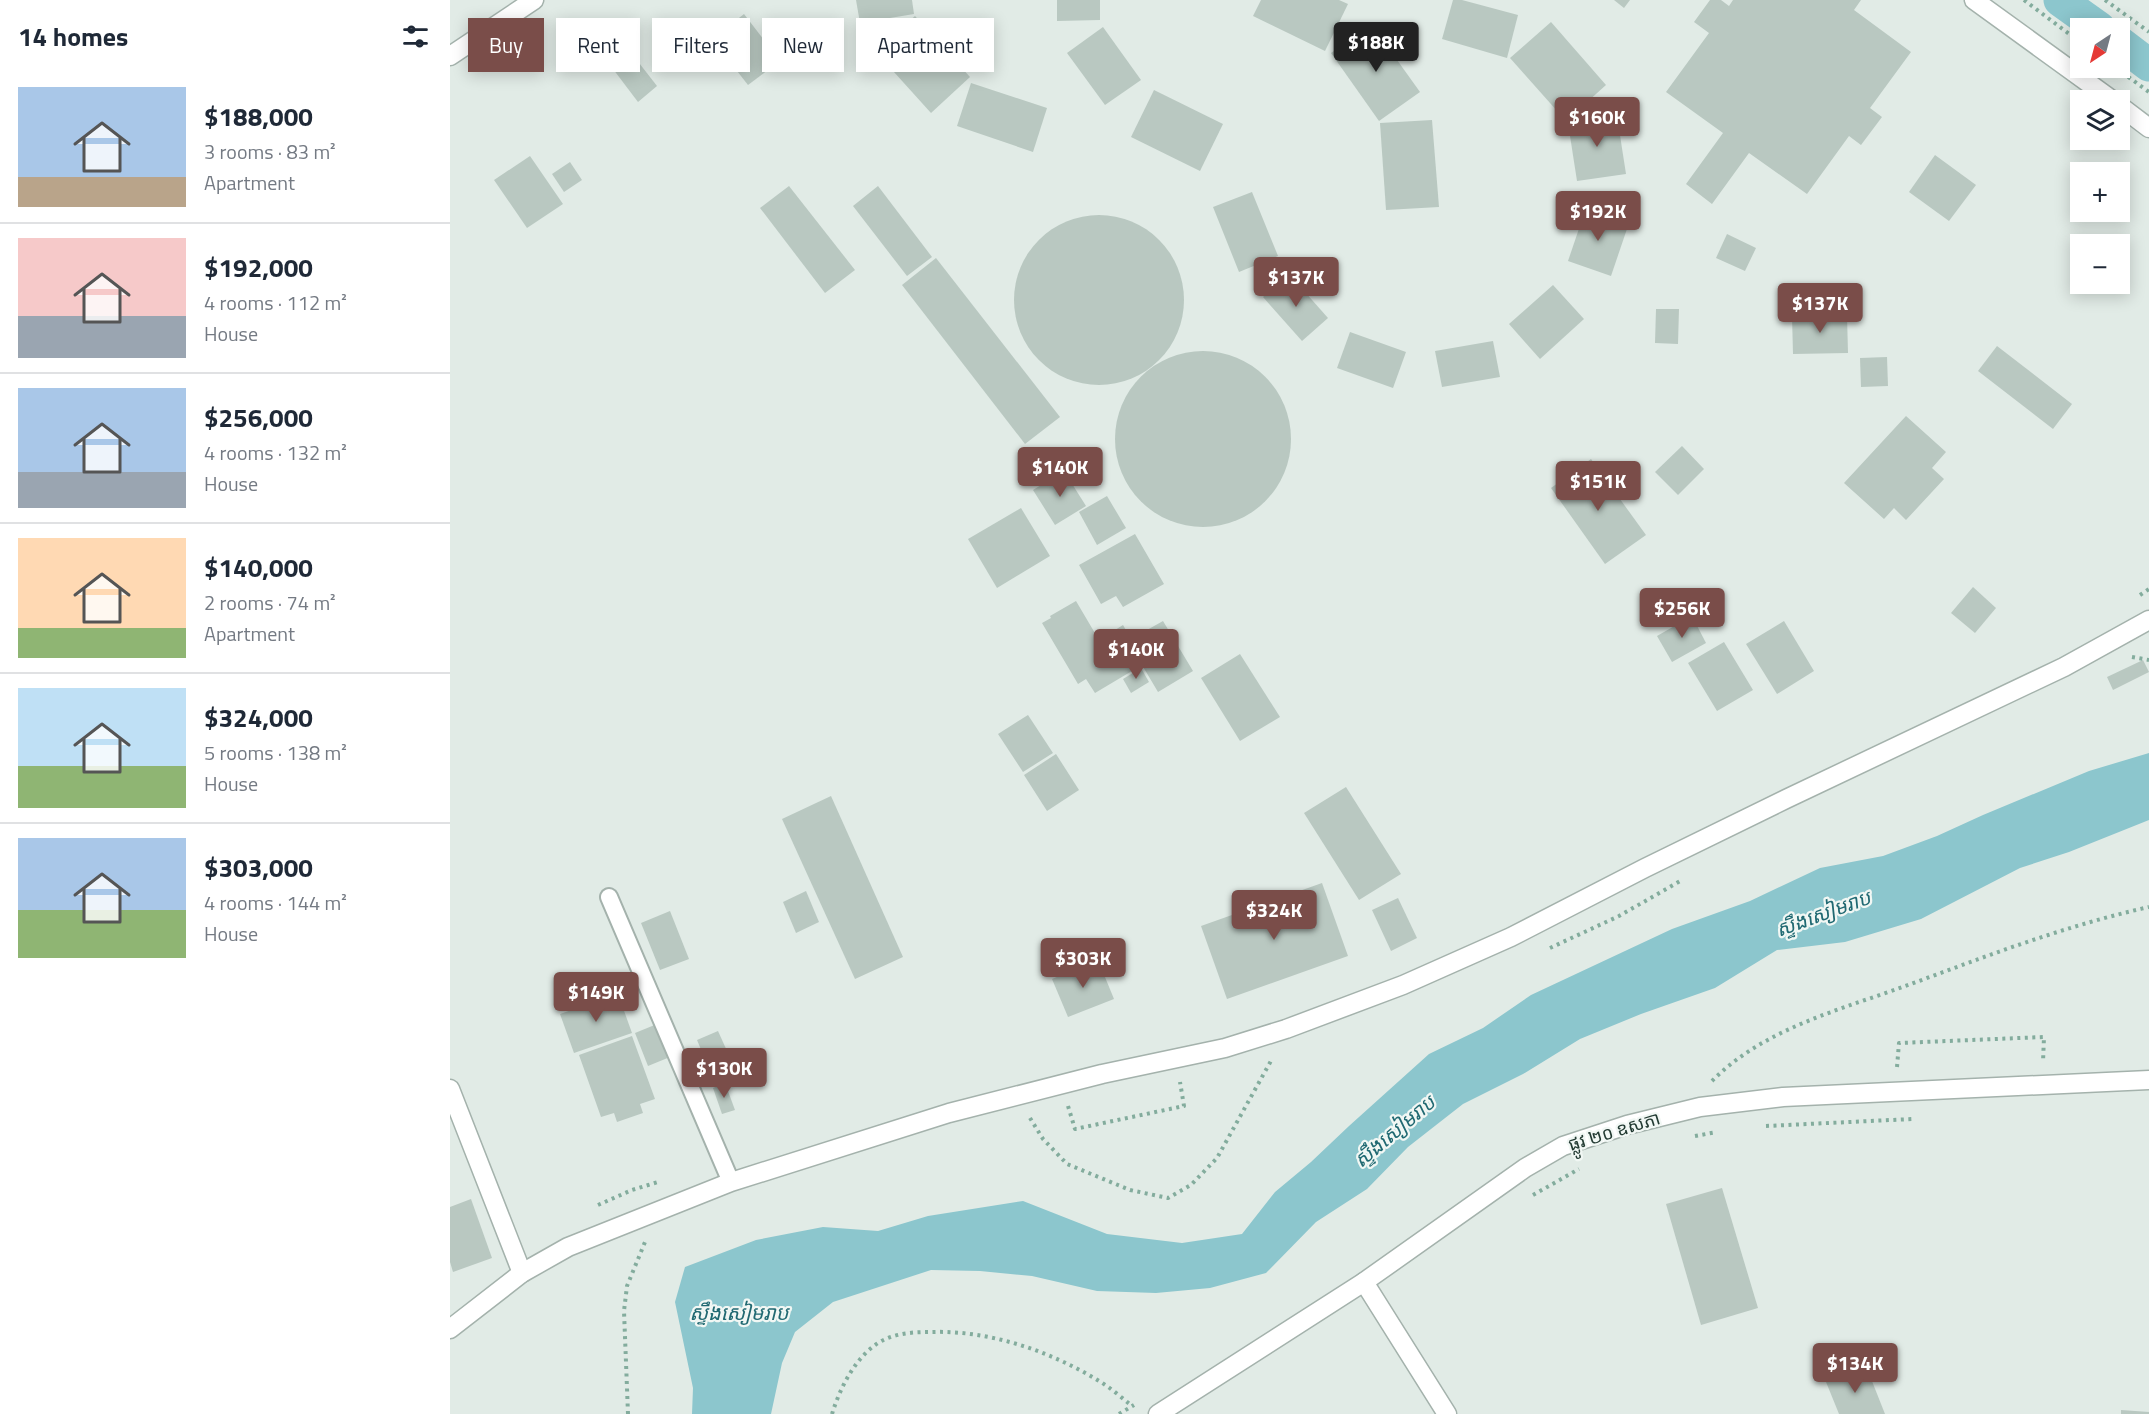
<!DOCTYPE html>
<meta charset="utf-8">
<style>
body{margin:0;font-family:"Titillium Web","Noto Sans Khmer",sans-serif;background:#f2f2f3;color:#1f2937;height:100vh;display:flex;flex-direction:column;font-size:22px;white-space:nowrap}
*{box-sizing:border-box;margin:0}
p{font-size:20px;color:#747a83}
.icon{flex:none;width:33px;height:33px;fill:none;stroke:currentColor;stroke-width:2;stroke-linecap:round;stroke-linejoin:round}
.map{position:relative;flex:1;overflow:hidden}
.side{display:flex;flex-direction:column;background:#fff;width:450px}
.side>*{flex:none}
.top-card{position:absolute;left:18px;top:18px;width:570px;height:54px;display:flex;gap:12px}
.needle{width:39px;rotate:216deg}
.controls{position:absolute;left:1620px;top:18px;display:grid;gap:12px}
.controls a{display:grid;place-items:center;width:60px;height:60px;border-radius:0px;background:#fff;box-shadow:0 3px 15px #0003;font-size:30px}
.price{position:absolute;translate:-50% -51px;padding:0 14px;border-radius:6px;background:#7a4d49;color:#fff;font-size:20px;line-height:39px;filter:drop-shadow(0 2px 3px #0008)}
.price::after{content:'';position:absolute;left:50%;top:36px;width:18px;height:14px;margin-left:-9px;background:inherit;clip-path:polygon(0 0,100% 0,50% 100%)}
.price.selected{background:#222;color:#fff}
ul{padding:0;list-style:none}
li{display:flex;align-items:center;gap:18px;height:150px;padding:0 18px}
li+li{border-top:2px solid #e0e1e3}
li span{display:grid;place-items:center;flex:none;width:168px;height:120px;border-radius:0px;color:#555}
li>.icon{margin-inline-start:auto}
span .icon{width:72px;height:72px;fill:#fffc;stroke-width:1}
li b{font-size:26px}
h2{display:flex;justify-content:space-between;align-items:center;height:72px;padding:0 18px;font-size:26px}
.pill{padding:0 21px;border-radius:0px;background:#fff;box-shadow:0 3px 15px #0003;font-size:21px;line-height:54px}
.pill.selected{background:#7a4d49;color:#fff}
main{display:flex;flex:1;min-height:0}
.map>svg:first-child{display:block}
.water{fill:#8cc6cd}
.lines{fill:none;stroke-linecap:round;stroke-linejoin:round}
.canal{stroke:#8cc6cd;stroke-width:33}
.building{fill:#b9c8c1}
.service-casing{stroke:#a4b2ac;stroke-width:20}
.minor-casing{stroke:#a4b2ac;stroke-width:21}
.path{stroke:#83ac9d;stroke-width:4;stroke-dasharray:3 4.5;stroke-linecap:butt}
.service{stroke:#fff;stroke-width:16}
.minor{stroke:#fff;stroke-width:18}
.labels{text-anchor:middle;dominant-baseline:central;stroke-width:4.5;stroke-linejoin:round;paint-order:stroke}
.street-label{font-size:18px;fill:#223a32;stroke:#f1f7f4}
.water-label{font-size:20px;font-style:italic;fill:#206972;stroke:#f1f7f4}
</style>
<main>
<section class="side">
<h2>14 homes<svg class="icon" aria-label="filters" viewBox="0 0 24 24"><path d="M4 7h16M4 17h16"/><circle cx="9" cy="7" r="2"/><circle cx="15" cy="17" r="2"/></svg></h2>
<ul>
<li><span style="background:linear-gradient(#a9c7e8 75%,#b9a48a 0)"><svg class="icon" aria-label="home" viewBox="0 0 24 24"><path d="M3 11l9-7 9 7M6 9v11h12V9"/></svg></span><div><b>$188,000</b><p>3 rooms · 83 m²</p><p>Apartment</p></div></li>
<li><span style="background:linear-gradient(#f6c9c9 65%,#9aa5b1 0)"><svg class="icon" aria-label="home" viewBox="0 0 24 24"><path d="M3 11l9-7 9 7M6 9v11h12V9"/></svg></span><div><b>$192,000</b><p>4 rooms · 112 m²</p><p>House</p></div></li>
<li><span style="background:linear-gradient(#a9c7e8 70%,#9aa5b1 0)"><svg class="icon" aria-label="home" viewBox="0 0 24 24"><path d="M3 11l9-7 9 7M6 9v11h12V9"/></svg></span><div><b>$256,000</b><p>4 rooms · 132 m²</p><p>House</p></div></li>
<li><span style="background:linear-gradient(#ffd9b3 75%,#8fb573 0)"><svg class="icon" aria-label="home" viewBox="0 0 24 24"><path d="M3 11l9-7 9 7M6 9v11h12V9"/></svg></span><div><b>$140,000</b><p>2 rooms · 74 m²</p><p>Apartment</p></div></li>
<li><span style="background:linear-gradient(#bfe0f5 65%,#8fb573 0)"><svg class="icon" aria-label="home" viewBox="0 0 24 24"><path d="M3 11l9-7 9 7M6 9v11h12V9"/></svg></span><div><b>$324,000</b><p>5 rooms · 138 m²</p><p>House</p></div></li>
<li><span style="background:linear-gradient(#a9c7e8 60%,#8fb573 0)"><svg class="icon" aria-label="home" viewBox="0 0 24 24"><path d="M3 11l9-7 9 7M6 9v11h12V9"/></svg></span><div><b>$303,000</b><p>4 rooms · 144 m²</p><p>House</p></div></li>
</ul>
</section>
<div class="map">
<svg width="1699" height="1414" viewBox="0 0 1699 1414">
<rect width="100%" height="100%" fill="#e1ebe6"/>
<path class="water" d="M1699,753V820L1619,852L1570,868L1471,919L1395,942L1327,950L1265,988L1191,1014L1130,1039L1073,1074L1013,1104L958,1147L917,1189L866,1222L816,1273L760,1288L706,1293L647,1291L582,1276L530,1271L481,1270L383,1302L345,1332L332,1363L321,1414H242L243,1388L225,1302L235,1267L306,1240L373,1227L428,1231L478,1216L573,1201L657,1234L732,1243L792,1234L825,1192L861,1162L899,1126L979,1054L1033,1028L1081,995L1222,929L1300,901L1370,868L1433,856L1487,836L1533,815L1639,771Z"/>
<g class="lines">
<g class="canal">
<path d="M1610,0L1649,28"/>
<path d="M1670,43L1699,65"/>
</g>
</g>
<g class="building">
<path d="M406,0H462L464,14L410,23Z"/>
<path d="M607,0H650V20L607,21Z"/>
<path d="M811,0H889L898,4L875,51L803,16Z"/>
<path d="M1003,0H1012L1068,15L1057,58L992,39Z"/>
<path d="M1164,0H1180L1174,8Z"/>
<path d="M1260,0H1271L1279,6L1283,0H1411L1404,10L1461,52L1420,108L1432,117L1411,145L1399,136L1357,194L1299,153L1262,204L1236,184L1273,133L1216,92L1259,33L1244,22Z"/>
<path d="M294,14L330,61L298,85L262,39Z"/>
<path d="M465,16L520,77L481,113L425,51Z"/>
<path d="M1101,22L1156,85L1116,121L1060,58Z"/>
<path d="M922,25L970,92L929,121L881,53Z"/>
<path d="M653,27L691,80L655,105L617,53Z"/>
<path d="M179,50L207,86L188,102L160,65Z"/>
<path d="M521,83L597,108L583,152L507,126Z"/>
<path d="M704,90L773,124L750,171L681,137Z"/>
<path d="M1167,116L1176,174L1127,181L1118,123Z"/>
<path d="M982,120L989,207L936,210L930,123Z"/>
<path d="M1485,155L1526,185L1499,221L1459,192Z"/>
<path d="M80,156L113,204L77,228L44,180Z"/>
<path d="M120,162L132,180L114,192L102,174Z"/>
<path d="M339,186L405,270L375,293L310,208Z"/>
<path d="M428,186L482,257L457,276L403,206Z"/>
<path d="M802,192L828,256L789,272L763,207Z"/>
<path d="M1136,208L1179,223L1161,276L1118,261Z"/>
<circle cx="649" cy="300" r="85"/>
<path d="M1277,234L1306,248L1295,271L1266,258Z"/>
<path d="M486,258L610,417L575,444L452,285Z"/>
<path d="M839,274L878,318L852,341L813,297Z"/>
<path d="M1103,285L1134,319L1090,359L1059,324Z"/>
<path d="M1206,309H1229L1228,344L1205,343Z"/>
<path d="M1397,315L1398,353L1343,354L1342,316Z"/>
<path d="M900,332L956,352L943,388L887,368Z"/>
<path d="M1043,341L1050,377L992,387L985,351Z"/>
<path d="M1547,346L1622,404L1603,429L1528,371Z"/>
<circle cx="753" cy="439" r="88"/>
<path d="M1437,357L1438,386L1411,387L1410,358Z"/>
<path d="M1456,416L1496,452L1482,468L1494,479L1456,520L1444,508L1434,519L1394,483Z"/>
<path d="M1232,446L1254,469L1228,495L1205,472Z"/>
<path d="M1141,459L1196,535L1155,564L1101,488Z"/>
<path d="M614,471L636,506L605,525L583,490Z"/>
<path d="M657,496L676,528L647,545L629,512Z"/>
<path d="M571,508L600,556L547,588L518,539Z"/>
<path d="M685,534L714,584L673,607L666,596L651,604L629,565Z"/>
<path d="M1523,587L1546,608L1525,633L1501,613Z"/>
<path d="M626,601L649,640L673,625L681,639L713,621L743,671L708,692L692,665L645,693L636,679L628,684L592,623L601,618L600,616Z"/>
<path d="M1242,616L1256,643L1222,662L1207,636Z"/>
<path d="M1334,621L1364,671L1327,694L1296,644Z"/>
<path d="M1274,642L1303,690L1267,711L1238,663Z"/>
<path d="M790,654L830,717L790,741L751,678Z"/>
<path d="M1693,660L1699,672L1663,690L1657,677Z"/>
<path d="M691,668L699,682L681,693L673,679Z"/>
<path d="M578,715L603,753L573,772L548,734Z"/>
<path d="M606,754L629,790L597,811L574,775Z"/>
<path d="M896,787L951,874L909,900L854,813Z"/>
<path d="M381,796L453,957L405,979L332,819Z"/>
<path d="M872,883L898,956L777,999L751,926Z"/>
<path d="M356,891L369,922L346,933L333,902Z"/>
<path d="M948,898L967,938L941,951L922,910Z"/>
<path d="M220,911L239,959L210,970L191,923Z"/>
<path d="M648,960L664,999L618,1017L602,979Z"/>
<path d="M168,994L182,1033L124,1053L110,1014Z"/>
<path d="M207,1024L220,1057L198,1066L185,1033Z"/>
<path d="M268,1031L282,1062L260,1071L247,1040Z"/>
<path d="M182,1036L205,1099L190,1104L193,1113L167,1122L164,1113L151,1117L129,1055Z"/>
<path d="M275,1083L285,1110L272,1114L263,1088Z"/>
<path d="M1272,1188L1308,1308L1251,1325L1216,1204Z"/>
<path d="M21,1199L42,1258L3,1272L0,1262V1207Z"/>
<path d="M1416,1366L1435,1414H1389L1376,1382Z"/>
<path d="M1671,1410L1699,1412V1414H1671Z"/>
</g>
<g class="lines">
<g class="service-casing">
<path id="service" d="M159,897L281,1182"/>
</g>
<g class="minor-casing">
<g id="minor">
<path d="M1524,0L1662,100"/>
<path d="M0,56L84,0"/>
<path d="M1670,106L1699,128"/>
<path d="M0,1089L72,1273"/>
<path d="M914,1282L997,1414"/>
<path d="M0,1329L72,1273L118,1247L281,1182L499,1113L652,1074L775,1048L836,1029L953,985L1061,937L1195,868L1336,799L1614,667L1699,620"/>
<path d="M708,1414L914,1282L1075,1168L1113,1146L1177,1125L1250,1107L1333,1097L1699,1080"/>
</g>
</g>
<g class="path">
<path d="M1574,0L1630,42"/>
<path d="M1655,0L1699,32"/>
<path d="M1666,68L1699,92"/>
<path d="M1690,595L1699,589"/>
<path d="M1682,657L1699,660"/>
<path d="M1100,948L1169,916L1232,880"/>
<path d="M1447,1067L1449,1043L1594,1037L1593,1062"/>
<path d="M1262,1081C1314,1028 1393,1009 1461,984C1539,955 1618,925 1699,907"/>
<path d="M618,1106L625,1129L734,1106L730,1082"/>
<path d="M580,1118L593,1139L617,1164L680,1190L718,1198L741,1185L767,1158L822,1059"/>
<path d="M1316,1126L1462,1119"/>
<path d="M1245,1136L1267,1132"/>
<path d="M1083,1195L1129,1169"/>
<path d="M148,1205L182,1190L208,1182"/>
<path d="M178,1414L174,1311L177,1286L195,1242"/>
<path d="M382,1414C390,1388 405,1358 428,1343C444,1333 463,1332 481,1332C539,1330 600,1351 649,1381C661,1388 672,1398 682,1406"/>
<path d="M669,1414L684,1405"/>
</g>
<use href="#service" class="service"/>
<use href="#minor" class="minor"/>
</g>
<g class="labels">
<g class="street-label">
<text transform="translate(1164 1131) rotate(-17)">ផ្លូវ ២០ ឧសភា</text>
</g>
<g class="water-label">
<text transform="translate(1373 913) rotate(-20)">ស្ទឹងសៀមរាប</text>
<text transform="translate(944 1131) rotate(-40)">ស្ទឹងសៀមរាប</text>
<text x="289" y="1312">ស្ទឹងសៀមរាប</text>
</g>
</g>
</svg>
<div class="controls">
<a><svg class="needle" viewBox="-14 -14 28 28"><path d="M0-13l5 13h-10z" fill="#e53935"/><path d="M0 13l5-13h-10z" fill="#747a83"/></svg></a>
<a><svg class="icon" aria-label="layers" viewBox="0 0 24 24"><path d="M12 4l9 5-9 5-9-5zM3 14l9 5 9-5"/></svg></a>
<a>+</a>
<a>−</a>
</div>
<b class="price selected" style="left:926px;top:73px">$188K</b>
<b class="price" style="left:1147px;top:148px">$160K</b>
<b class="price" style="left:1148px;top:242px">$192K</b>
<b class="price" style="left:846px;top:308px">$137K</b>
<b class="price" style="left:1370px;top:334px">$137K</b>
<b class="price" style="left:610px;top:498px">$140K</b>
<b class="price" style="left:1148px;top:512px">$151K</b>
<b class="price" style="left:1232px;top:639px">$256K</b>
<b class="price" style="left:686px;top:680px">$140K</b>
<b class="price" style="left:824px;top:941px">$324K</b>
<b class="price" style="left:633px;top:989px">$303K</b>
<b class="price" style="left:146px;top:1023px">$149K</b>
<b class="price" style="left:274px;top:1099px">$130K</b>
<b class="price" style="left:1405px;top:1394px">$134K</b>
<div class="top-card">
<a class="pill selected">Buy</a>
<a class="pill">Rent</a>
<a class="pill">Filters</a>
<a class="pill">New</a>
<a class="pill">Apartment</a>
</div>
</div>
</main>
